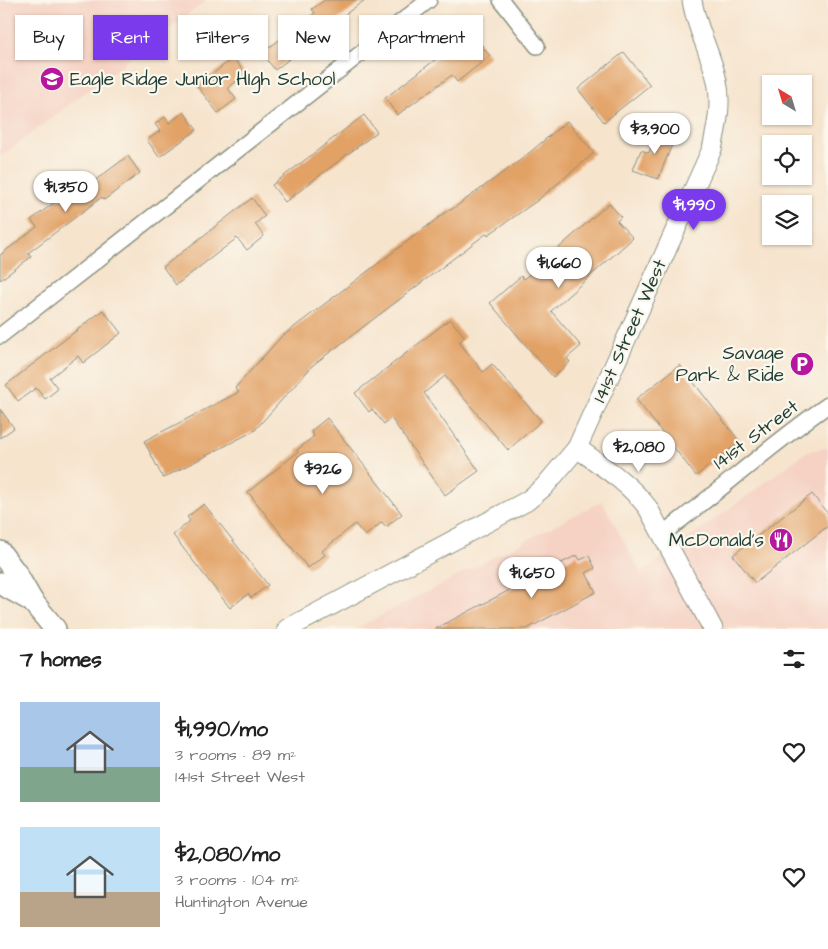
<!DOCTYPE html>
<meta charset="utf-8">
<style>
body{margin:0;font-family:"Architects Daughter",sans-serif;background:#f6f6f6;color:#222;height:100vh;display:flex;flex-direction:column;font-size:19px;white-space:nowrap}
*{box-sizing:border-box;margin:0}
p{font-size:16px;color:#767676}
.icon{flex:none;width:28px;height:28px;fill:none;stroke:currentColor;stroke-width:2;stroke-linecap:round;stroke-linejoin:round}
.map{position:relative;height:629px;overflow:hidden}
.drawer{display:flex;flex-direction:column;background:#fff;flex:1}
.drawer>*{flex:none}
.banner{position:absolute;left:15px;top:15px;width:500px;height:45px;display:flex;gap:10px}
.needle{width:32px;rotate:322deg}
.controls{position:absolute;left:762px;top:75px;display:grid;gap:10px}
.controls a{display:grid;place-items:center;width:50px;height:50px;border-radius:0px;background:#fff;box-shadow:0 1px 4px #0004;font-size:25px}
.price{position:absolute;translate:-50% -42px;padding:0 11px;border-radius:18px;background:#fff;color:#222;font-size:16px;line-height:32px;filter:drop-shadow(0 1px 2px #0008)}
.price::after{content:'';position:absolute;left:50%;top:30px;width:15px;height:11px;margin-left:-8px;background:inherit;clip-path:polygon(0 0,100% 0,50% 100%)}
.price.current{background:#7c3aed;color:#fff}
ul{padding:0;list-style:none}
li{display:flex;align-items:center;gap:15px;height:125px;padding:0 20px}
li span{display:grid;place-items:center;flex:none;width:140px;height:100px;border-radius:0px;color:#555}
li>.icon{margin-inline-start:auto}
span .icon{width:60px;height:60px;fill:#fffc;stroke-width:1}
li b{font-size:21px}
h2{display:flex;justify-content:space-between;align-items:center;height:60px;padding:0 20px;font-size:21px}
.tag{padding:0 18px;border-radius:0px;background:#fff;box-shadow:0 1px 4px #0004;font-size:18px;line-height:45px}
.tag.current{background:#7c3aed;color:#fff}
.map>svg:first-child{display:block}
.built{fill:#f5d2c3}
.building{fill:#e2a165}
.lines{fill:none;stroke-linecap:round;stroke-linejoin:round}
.minor-casing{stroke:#8a9080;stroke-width:18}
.tertiary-casing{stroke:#8a9080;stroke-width:21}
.secondary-casing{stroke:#8a9080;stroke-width:24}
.minor{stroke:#fff;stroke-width:15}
.tertiary{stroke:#fff;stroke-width:19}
.secondary{stroke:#fff;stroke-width:21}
.labels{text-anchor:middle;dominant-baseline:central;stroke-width:4.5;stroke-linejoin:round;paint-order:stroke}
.poi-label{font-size:19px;fill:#1f3d34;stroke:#fbf7ec;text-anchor:end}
.street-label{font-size:19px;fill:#1f3d34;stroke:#fbf7ec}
</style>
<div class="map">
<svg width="828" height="629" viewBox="0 0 828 629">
<rect width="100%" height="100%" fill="#fbf7ec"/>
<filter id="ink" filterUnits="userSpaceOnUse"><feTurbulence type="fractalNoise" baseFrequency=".02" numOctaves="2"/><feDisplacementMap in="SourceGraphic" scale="10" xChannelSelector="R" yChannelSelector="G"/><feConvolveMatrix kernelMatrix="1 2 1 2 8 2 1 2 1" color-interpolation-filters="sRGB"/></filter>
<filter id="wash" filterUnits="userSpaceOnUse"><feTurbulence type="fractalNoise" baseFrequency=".0096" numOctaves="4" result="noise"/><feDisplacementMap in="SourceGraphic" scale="20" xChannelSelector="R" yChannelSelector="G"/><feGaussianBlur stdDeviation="1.12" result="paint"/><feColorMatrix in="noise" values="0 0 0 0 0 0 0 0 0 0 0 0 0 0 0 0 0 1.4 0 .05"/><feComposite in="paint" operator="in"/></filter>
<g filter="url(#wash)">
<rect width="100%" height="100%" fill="#f6e4cd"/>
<g class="built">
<path d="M0,0H207L0,157Z"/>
<path d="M828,448V629H355L602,501L641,573L808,451Z"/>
</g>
<g id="blocks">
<g class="building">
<path d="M325,0H365L311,39L312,41L275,70L262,53L315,13L312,9Z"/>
<path d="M478,41L490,56L457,82L452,75L397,115L385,98L456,44L463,53Z"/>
<path d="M624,52L650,85L604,122L578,89Z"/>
<path d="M233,58L246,74L228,88L236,99L218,113L197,86Z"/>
<path d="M184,112L197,130L159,157L147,140L160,131L155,124L165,117L169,123Z"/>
<path d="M364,115L377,132L285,202L272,185Z"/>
<path d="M567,121L594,153L538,200L488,235L487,233L313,365L254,431L163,478L144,441L239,392L235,388L281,337L450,209L451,210L522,159Z"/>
<path d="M658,128L676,135L658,179L633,170L641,150L649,153Z"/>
<path d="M128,156L140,173L104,200L102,197L28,253L31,257L0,280V255L37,227L31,220L70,191L74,196Z"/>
<path d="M252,198L265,216L255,224L264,236L247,250L237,238L176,285L163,267Z"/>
<path d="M609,203L621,217L617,221L633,238L551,311L581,346L567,358L570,362L553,377L490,303L521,276L524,279Z"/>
<path d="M103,310L121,333L83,363L78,356L50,378L58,389L45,399L36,388L18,401L6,385Z"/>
<path d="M450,319L465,337L459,342L483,372L492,364L541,421L508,450L445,376L424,393L479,471L445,495L391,418L384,424L372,409L369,412L355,393Z"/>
<path d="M680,365L740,442L696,476L636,399Z"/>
<path d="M0,409L14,428L0,438Z"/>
<path d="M327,418L402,514L386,527L382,522L365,536L355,524L322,551L325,555L308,568L248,492L298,452L297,450L314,436L311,431Z"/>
<path d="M812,494L828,514V526L755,583L733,555Z"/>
<path d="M204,504L268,585L251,598L248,594L230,608L173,535L190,521L187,517Z"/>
<path d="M577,555L580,560L589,556L595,568L586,573L596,592L527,629H435Z"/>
</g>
</g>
</g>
<g filter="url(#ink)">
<use href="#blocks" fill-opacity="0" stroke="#8a9080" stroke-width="1"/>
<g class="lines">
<g class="minor-casing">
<g id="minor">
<path d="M501,0L537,46"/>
<path d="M0,336L429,0"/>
<path d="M662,534C718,493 770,445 828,405"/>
</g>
</g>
<g class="tertiary-casing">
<g id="tertiary">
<path d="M577,448C602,466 629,483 648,508L713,629"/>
<path d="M287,629L527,501L544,487L577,448L712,149C717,127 722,103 717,81C711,53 696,28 692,0"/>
</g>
</g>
<g class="secondary-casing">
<g id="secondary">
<path d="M0,552L16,573L32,601L0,583"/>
<path d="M32,601L55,629"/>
</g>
</g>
<use href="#minor" class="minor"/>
<use href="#tertiary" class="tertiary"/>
<use href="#secondary" class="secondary"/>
</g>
</g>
<defs>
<g id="school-disc" transform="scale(1.25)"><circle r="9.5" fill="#b5179e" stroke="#fbf7ec"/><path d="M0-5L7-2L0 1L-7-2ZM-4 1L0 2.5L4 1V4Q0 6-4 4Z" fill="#fff"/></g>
<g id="parking-disc" transform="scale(1.25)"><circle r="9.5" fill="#b5179e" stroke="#fbf7ec"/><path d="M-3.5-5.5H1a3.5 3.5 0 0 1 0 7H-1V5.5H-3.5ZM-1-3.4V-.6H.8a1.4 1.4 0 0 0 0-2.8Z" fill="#fff"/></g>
<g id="restaurant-disc" transform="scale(1.25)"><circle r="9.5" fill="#b5179e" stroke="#fbf7ec"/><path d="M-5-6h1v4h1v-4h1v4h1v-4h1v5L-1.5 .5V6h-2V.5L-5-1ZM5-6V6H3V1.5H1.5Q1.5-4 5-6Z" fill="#fff"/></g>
</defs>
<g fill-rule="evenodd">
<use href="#school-disc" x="52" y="79"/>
<use href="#parking-disc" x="802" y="364"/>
<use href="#restaurant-disc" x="781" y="540"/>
</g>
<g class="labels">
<g class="poi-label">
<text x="70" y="79" text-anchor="start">Eagle Ridge Junior HIgh School</text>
<text x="784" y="353">Savage<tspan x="784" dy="22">Park &amp; Ride</tspan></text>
<text x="764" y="540">McDonald's</text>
</g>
<g class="street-label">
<text transform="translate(630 331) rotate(-66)">141st Street West</text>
<text transform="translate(756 435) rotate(-37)">141st Street</text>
</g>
</g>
</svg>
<div class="controls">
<a><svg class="needle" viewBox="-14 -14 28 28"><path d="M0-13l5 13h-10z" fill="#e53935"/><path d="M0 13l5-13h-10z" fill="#767676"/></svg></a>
<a><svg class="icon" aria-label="locate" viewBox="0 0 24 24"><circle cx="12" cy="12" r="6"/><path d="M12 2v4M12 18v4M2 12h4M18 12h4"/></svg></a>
<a><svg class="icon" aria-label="layers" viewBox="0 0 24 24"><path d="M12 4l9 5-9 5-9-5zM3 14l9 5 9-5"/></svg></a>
</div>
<b class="price" style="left:655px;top:155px">$3,900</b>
<b class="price" style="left:66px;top:213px">$1,350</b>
<b class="price current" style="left:694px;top:231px">$1,990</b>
<b class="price" style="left:559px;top:289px">$1,660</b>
<b class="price" style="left:639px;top:473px">$2,080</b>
<b class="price" style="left:323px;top:495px">$926</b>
<b class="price" style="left:532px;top:599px">$1,650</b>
<div class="banner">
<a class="tag">Buy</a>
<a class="tag current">Rent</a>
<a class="tag">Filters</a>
<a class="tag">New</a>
<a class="tag">Apartment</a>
</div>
</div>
<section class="drawer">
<h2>7 homes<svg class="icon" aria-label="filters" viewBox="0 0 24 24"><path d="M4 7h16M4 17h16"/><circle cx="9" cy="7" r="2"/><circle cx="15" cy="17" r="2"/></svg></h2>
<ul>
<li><span style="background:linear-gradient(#a9c7e8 65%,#7fa58c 0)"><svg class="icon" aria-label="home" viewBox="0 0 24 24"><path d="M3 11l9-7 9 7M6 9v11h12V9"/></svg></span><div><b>$1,990/mo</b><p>3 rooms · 89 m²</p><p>141st Street West</p></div><svg class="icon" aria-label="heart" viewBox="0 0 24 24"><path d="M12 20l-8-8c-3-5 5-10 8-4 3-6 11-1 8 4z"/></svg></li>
<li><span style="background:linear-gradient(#bfe0f5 65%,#b9a48a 0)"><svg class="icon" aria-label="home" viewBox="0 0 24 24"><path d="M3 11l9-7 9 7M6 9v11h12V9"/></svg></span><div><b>$2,080/mo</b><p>3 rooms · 104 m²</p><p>Huntington Avenue</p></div><svg class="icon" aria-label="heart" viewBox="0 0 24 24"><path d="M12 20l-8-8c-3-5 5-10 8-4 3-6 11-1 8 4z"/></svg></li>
</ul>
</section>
